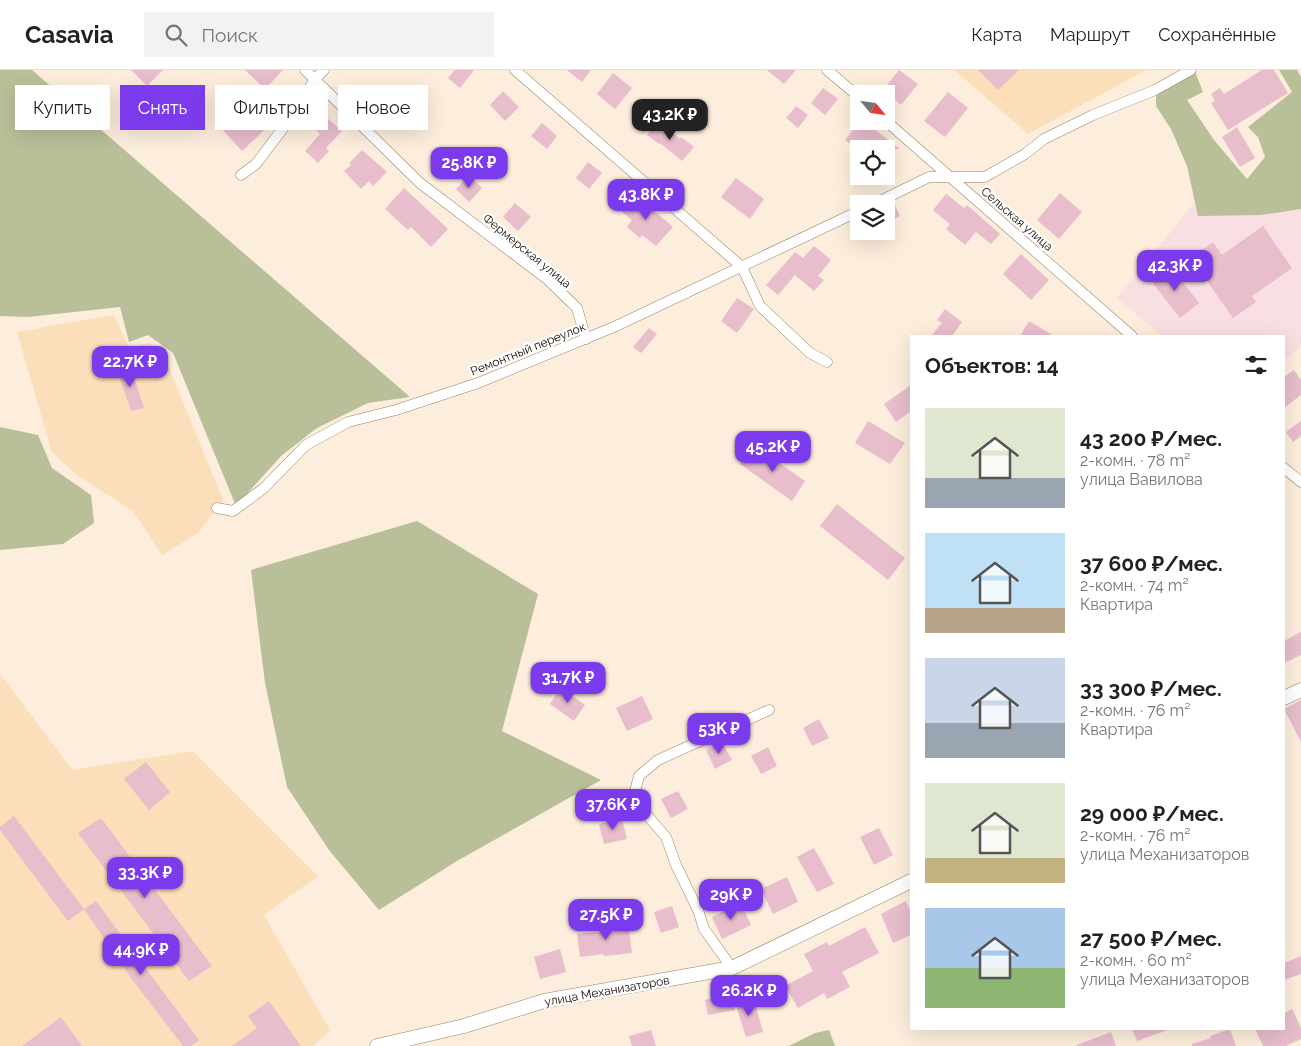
<!DOCTYPE html>
<html lang="ru">
<meta charset="utf-8">
<style>
body{margin:0;font-family:Raleway,sans-serif;background:#f2f2f2;color:#222;height:100vh;display:flex;flex-direction:column;font-size:19px;white-space:nowrap}
*{box-sizing:border-box;margin:0}
p{font-size:16px;color:#767676}
.icon{flex:none;width:28px;height:28px;fill:none;stroke:currentColor;stroke-width:2;stroke-linecap:round;stroke-linejoin:round}
.map{position:relative;flex:1;overflow:hidden}
.side{position:absolute;left:910px;top:265px;width:375px;height:695px;display:flex;flex-direction:column;background:#fff;border-radius:0px;box-shadow:0 5px 20px #0002}
.side>*{flex:none}
.banner{position:absolute;left:15px;top:15px;width:475px;height:45px;display:flex;gap:10px}
.needle{width:32px;rotate:119deg}
.fabs{position:absolute;left:850px;top:15px;display:grid;gap:10px}
.fabs a{display:grid;place-items:center;width:45px;height:45px;border-radius:0px;background:#fff;box-shadow:0 5px 20px #0002;font-size:25px}
.price{position:absolute;translate:-50% -42px;padding:0 11px;border-radius:10px;background:#7c3aed;color:#fff;font-size:16px;line-height:32px;filter:drop-shadow(0 1px 2px #0008)}
.price::after{content:'';position:absolute;left:50%;top:30px;width:15px;height:11px;margin-left:-8px;background:inherit;clip-path:polygon(0 0,100% 0,50% 100%)}
.price.on{background:#222;color:#fff}
ul{padding:0;list-style:none}
li{display:flex;align-items:center;gap:15px;height:125px;padding:0 15px}
li span{display:grid;place-items:center;flex:none;width:140px;height:100px;border-radius:0px;color:#555}
li>.icon{margin-inline-start:auto}
span .icon{width:60px;height:60px;fill:#fffc;stroke-width:1}
li b{font-size:21px}
h2{display:flex;justify-content:space-between;align-items:center;height:60px;padding:0 15px;font-size:21px}
.chip{padding:0 18px;border-radius:0px;background:#fff;box-shadow:0 5px 20px #0002;font-size:18px;line-height:45px}
.chip.on{background:#7c3aed;color:#fff}
header{display:flex;align-items:center;gap:30px;box-sizing:border-box;height:70px;padding:0 25px;background:#fff;border-bottom:1px solid #e0e0e0}
header strong{font-size:24px}
nav{display:flex;gap:28px;margin-inline-start:auto;font-size:18px}
.search{width:350px;height:45px;background:#f2f2f2;display:flex;align-items:center;gap:12px;box-sizing:border-box;padding:0 18px;border-radius:0px;color:#767676;font-size:19px}
.map>svg:first-child{display:block}
.built{fill:#fbdeba}
.education{fill:#f9dee2}
.forest{fill:#b9bf98}
.building{fill:#e8bdcc}
.lines{fill:none;stroke-linecap:round;stroke-linejoin:round}
.minor-casing{stroke:#988267;stroke-width:11}
.tertiary-casing{stroke:#988267;stroke-width:15}
.minor{stroke:#fff;stroke-width:10}
.tertiary{stroke:#fff;stroke-width:14}
.labels{text-anchor:middle;dominant-baseline:central;stroke-width:5;stroke-linejoin:round;paint-order:stroke}
.street-label{font-size:12px;fill:#140c04;stroke:#fdfdfd}
</style>
<header>
<strong>Casavia</strong>
<div class="search"><svg class="icon" aria-label="search" viewBox="0 0 24 24"><circle cx="10" cy="10" r="6"/><path d="M15 15l6 6"/></svg>Поиск</div>
<nav><a>Карта</a><a>Маршрут</a><a>Сохранённые</a></nav>
</header>
<div class="map">
<svg width="1301" height="976" viewBox="0 0 1301 976">
<rect width="100%" height="100%" fill="#fceddc"/>
<g class="built">
<path d="M954,0H1146L1028,64Z"/>
<path d="M114,245L129,278L149,273L164,286L223,430L198,463L162,485L133,441L77,405L52,382L17,262Z"/>
<path d="M0,604L72,700L193,681L318,806L264,845L330,960L313,976H0Z"/>
</g>
<path class="education" d="M1301,120V277L1284,290V266H1162L1117,228L1194,133H1245Z"/>
<g class="forest">
<path d="M0,0H32L410,327L368,333L317,358L281,386L236,436L173,283L148,265L129,272L120,237L28,247L0,246Z"/>
<path d="M1279,0H1297L1301,7V139L1261,145L1198,146L1187,96L1171,59L1156,36V23L1195,2L1203,22L1187,30L1214,70L1247,109L1265,87L1258,67L1248,57L1292,22Z"/>
<path d="M0,357L38,365L52,398L91,425L94,453L63,474L0,480Z"/>
<path d="M417,451L538,524L502,661L601,710L457,791L379,840L329,780L287,717L265,613L251,500Z"/>
<path d="M829,960L835,976H789L815,963Z"/>
</g>
<g class="building">
<path d="M131,0H163L147,16Z"/>
<path d="M245,0H283L265,19Z"/>
<path d="M455,0H474L460,18L448,8Z"/>
<path d="M567,0H591L582,12Z"/>
<path d="M767,0H796L784,14Z"/>
<path d="M899,0L918,14L901,35L883,20Z"/>
<path d="M978,0H1019L998,20Z"/>
<path d="M1262,0H1274L1288,23L1228,60L1211,33L1215,31L1211,24L1220,18L1224,24Z"/>
<path d="M613,3L632,18L615,39L597,24Z"/>
<path d="M823,18L838,29L825,45L811,33Z"/>
<path d="M503,21L519,37L505,51L490,35Z"/>
<path d="M948,22L968,38L945,67L924,51Z"/>
<path d="M261,33L276,49L242,81L220,57L235,44L241,51Z"/>
<path d="M796,36L808,45L798,58L786,48Z"/>
<path d="M326,47L342,61L326,78L329,81L318,93L305,81L320,64L315,59Z"/>
<path d="M658,51L680,69L681,67L694,77L682,91L660,73L659,74L647,65Z"/>
<path d="M860,51H864L900,79H869L863,74L858,80L845,70Z"/>
<path d="M542,53L557,66L547,79L531,66Z"/>
<path d="M1237,57L1255,88L1240,97L1222,67Z"/>
<path d="M362,80L387,102L373,116L369,111L361,119L344,101L351,95L349,93Z"/>
<path d="M588,92L602,103L589,119L576,108Z"/>
<path d="M469,105L482,118L469,132L456,119Z"/>
<path d="M736,108L764,129L750,149L721,127Z"/>
<path d="M404,118L448,159L431,177L411,157L408,160L385,139Z"/>
<path d="M1060,123L1082,142L1059,169L1037,150Z"/>
<path d="M946,124L964,138L967,135L1000,164L991,174L976,162L965,175L946,159L950,154L933,140Z"/>
<path d="M636,125L673,157L656,176L642,165L640,168L627,157L632,150L622,142Z"/>
<path d="M515,133L531,147L518,161L503,147Z"/>
<path d="M894,133L900,146L886,153V137Z"/>
<path d="M1263,156L1292,198L1252,226L1256,232L1233,248L1191,188L1213,172L1222,185Z"/>
<path d="M814,176L831,190L818,206L824,210L814,221L795,205L778,225L766,215L795,182L803,188Z"/>
<path d="M1021,184L1049,210L1031,230L1003,204Z"/>
<path d="M1170,196L1199,233L1180,248L1151,211Z"/>
<path d="M737,228L754,239L737,263L721,251Z"/>
<path d="M945,239L962,252L952,266H931L942,253L937,250Z"/>
<path d="M1029,251L1054,266H1020Z"/>
<path d="M649,258L657,264L641,283L633,277Z"/>
<path d="M130,295L144,338L131,341L116,297Z"/>
<path d="M1294,300L1301,310V325L1284,338V307Z"/>
<path d="M911,315V341L896,352L884,334Z"/>
<path d="M868,351L905,373L890,394L855,373Z"/>
<path d="M1301,351V366L1293,372L1286,362Z"/>
<path d="M754,375L805,411L792,431L740,394Z"/>
<path d="M837,434L905,488L888,510L820,456Z"/>
<path d="M1301,562V585L1284,593V571Z"/>
<path d="M561,618L585,635L574,651L550,634Z"/>
<path d="M642,626L653,649L627,661L616,638Z"/>
<path d="M1301,630V672L1284,639Z"/>
<path d="M819,649L829,668L812,676L803,658Z"/>
<path d="M722,672L732,690L715,699L706,680Z"/>
<path d="M768,677L777,696L761,704L751,686Z"/>
<path d="M146,692L170,722L149,740L124,709Z"/>
<path d="M678,721L688,739L671,748L661,729Z"/>
<path d="M14,746L84,839L68,851L0,760V757Z"/>
<path d="M101,748L212,896L189,911L78,763Z"/>
<path d="M622,749L627,769L604,774L599,754Z"/>
<path d="M879,758L893,785L874,795L860,767Z"/>
<path d="M814,778L834,814L817,822L797,787Z"/>
<path d="M787,807L798,832L773,844L761,819Z"/>
<path d="M96,831L199,970L191,976H183L131,908L84,839Z"/>
<path d="M906,831L911,843V865L893,873L881,844Z"/>
<path d="M741,833L751,855L722,869L712,847Z"/>
<path d="M672,836L679,857L661,863L654,842Z"/>
<path d="M628,852L632,883L604,886L603,884L580,887L577,864L600,862V856Z"/>
<path d="M865,857L879,883L842,902L850,917L827,929L824,923L798,938L785,916L813,901L804,884L827,872L829,876Z"/>
<path d="M560,879L566,902L540,909L534,887Z"/>
<path d="M1301,886V904L1284,910V893Z"/>
<path d="M732,924L735,940L708,945L705,930Z"/>
<path d="M753,926L763,962L746,967L735,932Z"/>
<path d="M269,931L301,976H232L257,958L248,946Z"/>
<path d="M1292,939L1301,958V969L1286,976H1263L1255,959H1284V943Z"/>
<path d="M61,947L82,976H22Z"/>
<path d="M1132,959H1168V960L1137,971Z"/>
<path d="M1230,959L1236,976H1192V974L1211,968L1210,966Z"/>
<path d="M651,960L656,976H632L629,966Z"/>
<path d="M1111,962L1116,976H1077V975Z"/>
</g>
<g class="lines">
<g class="minor-casing">
<g id="minor">
<path d="M305,0L420,113L547,209L577,238L586,269"/>
<path d="M515,0L742,197L760,236L810,283L827,292"/>
<path d="M827,0L859,27"/>
<path d="M886,51L1132,266"/>
<path d="M241,105L256,94L290,49L315,9L324,0"/>
<path d="M874,134L929,107H985L1025,84L1044,69L1093,45L1155,20L1191,0"/>
<path d="M1284,398L1301,412"/>
<path d="M217,438L233,441L264,418L306,375L348,352L396,340L478,313L614,257L859,141"/>
<path d="M732,898L704,859L698,840L676,795L666,767L639,736L635,721L639,706L658,690L769,640"/>
</g>
</g>
<g class="tertiary-casing">
<g id="tertiary">
<path d="M1284,628L1301,620"/>
<path d="M377,976L464,956L544,931L732,898L911,811"/>
</g>
</g>
<use href="#minor" class="minor"/>
<use href="#tertiary" class="tertiary"/>
</g>
<g class="labels">
<g class="street-label">
<text transform="translate(1017 149) rotate(41)">Сельская улица</text>
<text transform="translate(527 181) rotate(39)">Фермерская улица</text>
<text transform="translate(528 279) rotate(-22)">Ремонтный переулок</text>
<text transform="translate(607 921) rotate(-10)">улица Механизаторов</text>
</g>
</g>
</svg>
<div class="fabs">
<a><svg class="needle" viewBox="-14 -14 28 28"><path d="M0-13l5 13h-10z" fill="#e53935"/><path d="M0 13l5-13h-10z" fill="#767676"/></svg></a>
<a><svg class="icon" aria-label="locate" viewBox="0 0 24 24"><circle cx="12" cy="12" r="6"/><path d="M12 2v4M12 18v4M2 12h4M18 12h4"/></svg></a>
<a><svg class="icon" aria-label="layers" viewBox="0 0 24 24"><path d="M12 4l9 5-9 5-9-5zM3 14l9 5 9-5"/></svg></a>
</div>
<b class="price on" style="left:670px;top:71px">43.2K ₽</b>
<b class="price" style="left:469px;top:119px">25.8K ₽</b>
<b class="price" style="left:646px;top:151px">43.8K ₽</b>
<b class="price" style="left:1175px;top:222px">42.3K ₽</b>
<b class="price" style="left:130px;top:318px">22.7K ₽</b>
<b class="price" style="left:773px;top:403px">45.2K ₽</b>
<b class="price" style="left:568px;top:634px">31.7K ₽</b>
<b class="price" style="left:719px;top:685px">53K ₽</b>
<b class="price" style="left:613px;top:761px">37.6K ₽</b>
<b class="price" style="left:145px;top:829px">33.3K ₽</b>
<b class="price" style="left:731px;top:851px">29K ₽</b>
<b class="price" style="left:606px;top:871px">27.5K ₽</b>
<b class="price" style="left:141px;top:906px">44.9K ₽</b>
<b class="price" style="left:749px;top:947px">26.2K ₽</b>
<div class="banner">
<a class="chip">Купить</a>
<a class="chip on">Снять</a>
<a class="chip">Фильтры</a>
<a class="chip">Новое</a>
</div>
<section class="side">
<h2>Объектов: 14<svg class="icon" aria-label="filters" viewBox="0 0 24 24"><path d="M4 7h16M4 17h16"/><circle cx="9" cy="7" r="2"/><circle cx="15" cy="17" r="2"/></svg></h2>
<ul>
<li><span style="background:linear-gradient(#dfe7d0 70%,#9aa5b1 0)"><svg class="icon" aria-label="home" viewBox="0 0 24 24"><path d="M3 11l9-7 9 7M6 9v11h12V9"/></svg></span><div><b>43 200 ₽/мес.</b><p>2-комн. · 78 m²</p><p>улица Вавилова</p></div></li>
<li><span style="background:linear-gradient(#bfe0f5 75%,#b9a48a 0)"><svg class="icon" aria-label="home" viewBox="0 0 24 24"><path d="M3 11l9-7 9 7M6 9v11h12V9"/></svg></span><div><b>37 600 ₽/мес.</b><p>2-комн. · 74 m²</p><p>Квартира</p></div></li>
<li><span style="background:linear-gradient(#c9d6e8 65%,#9aa5b1 0)"><svg class="icon" aria-label="home" viewBox="0 0 24 24"><path d="M3 11l9-7 9 7M6 9v11h12V9"/></svg></span><div><b>33 300 ₽/мес.</b><p>2-комн. · 76 m²</p><p>Квартира</p></div></li>
<li><span style="background:linear-gradient(#dfe7d0 75%,#c2b280 0)"><svg class="icon" aria-label="home" viewBox="0 0 24 24"><path d="M3 11l9-7 9 7M6 9v11h12V9"/></svg></span><div><b>29 000 ₽/мес.</b><p>2-комн. · 76 m²</p><p>улица Механизаторов</p></div></li>
<li><span style="background:linear-gradient(#a9c7e8 60%,#8fb573 0)"><svg class="icon" aria-label="home" viewBox="0 0 24 24"><path d="M3 11l9-7 9 7M6 9v11h12V9"/></svg></span><div><b>27 500 ₽/мес.</b><p>2-комн. · 60 m²</p><p>улица Механизаторов</p></div></li>
</ul>
</section>
</div>
